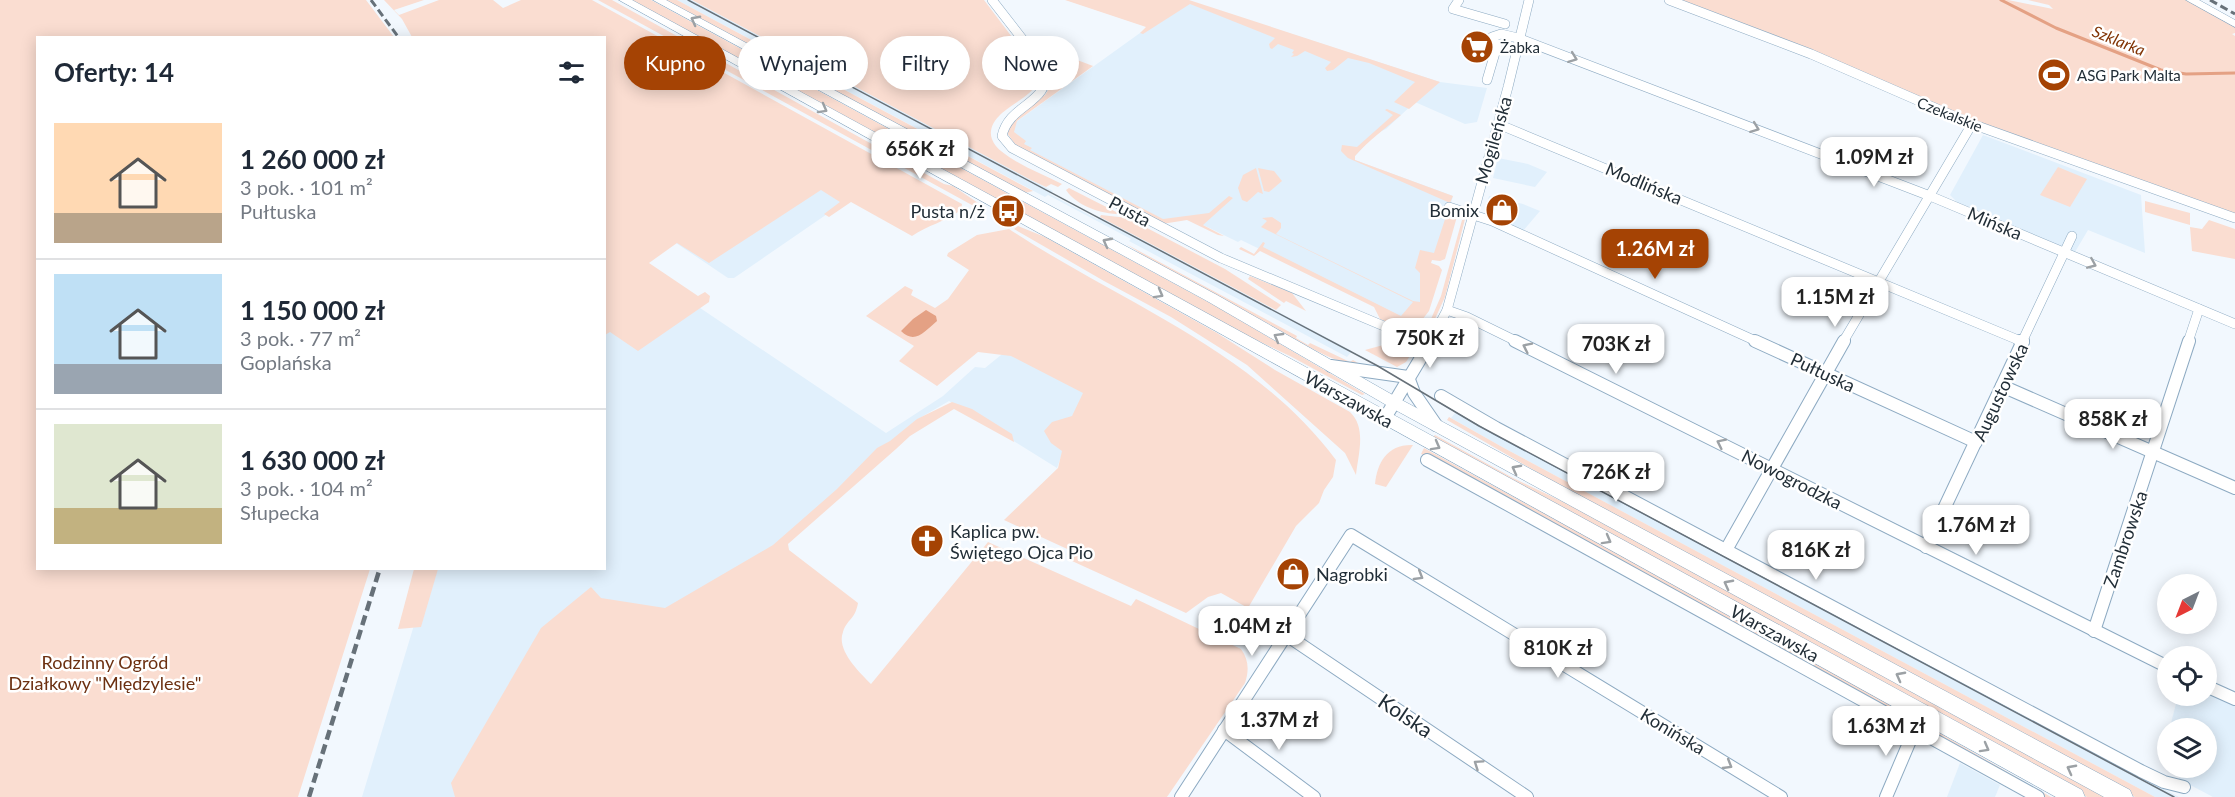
<!DOCTYPE html>
<html lang="pl">
<meta charset="utf-8">
<style>
body{margin:0;font-family:Lato,sans-serif;background:#f2f2f3;color:#1f2937;height:100vh;display:flex;flex-direction:column;font-size:22px;white-space:nowrap}
*{box-sizing:border-box;margin:0}
p{font-size:20px;color:#747a83}
.icon{flex:none;width:33px;height:33px;fill:none;stroke:currentColor;stroke-width:2;stroke-linecap:round;stroke-linejoin:round}
.map{position:relative;flex:1;overflow:hidden}
.panel{position:absolute;left:36px;top:36px;width:570px;height:534px;display:flex;flex-direction:column;background:#fff;border-radius:0px;box-shadow:0 3px 15px #0003}
.panel>*{flex:none}
.guide{position:absolute;left:624px;top:36px;width:570px;height:54px;display:flex;gap:12px}
.needle{width:39px;rotate:222deg}
.buttons{position:absolute;left:2157px;top:574px;display:grid;gap:12px}
.buttons a{display:grid;place-items:center;width:60px;height:60px;border-radius:50%;background:#fff;box-shadow:0 3px 15px #0003;font-size:30px}
.price{position:absolute;translate:-50% -51px;padding:0 14px;border-radius:12px;background:#fff;color:#222;font-size:20px;line-height:39px;filter:drop-shadow(0 2px 3px #0008)}
.price::after{content:'';position:absolute;left:50%;top:36px;width:18px;height:14px;margin-left:-9px;background:inherit;clip-path:polygon(0 0,100% 0,50% 100%)}
.price.on{background:#a54304;color:#fff}
ul{padding:0;list-style:none}
li{display:flex;align-items:center;gap:18px;height:150px;padding:0 18px}
li+li{border-top:2px solid #e0e1e3}
li span{display:grid;place-items:center;flex:none;width:168px;height:120px;border-radius:0px;color:#555}
li>.icon{margin-inline-start:auto}
span .icon{width:72px;height:72px;fill:#fffc;stroke-width:1}
li b{font-size:26px}
h2{display:flex;justify-content:space-between;align-items:center;height:72px;padding:0 18px;font-size:26px}
.chip{padding:0 21px;border-radius:27px;background:#fff;box-shadow:0 3px 15px #0003;font-size:21px;line-height:54px}
.chip.on{background:#a54304;color:#fff}
.map>svg:first-child{display:block}
.built{fill:#e1f0fc}
.green{fill:#faddd1}
.water{fill:#e4a184}
.lines{fill:none;stroke-linecap:round;stroke-linejoin:round}
.stream{stroke:#e4a184;stroke-width:3}
.street-far1-casing{stroke:#8daac2;stroke-width:10}
.street-casing{stroke:#8daac2;stroke-width:14}
.secondary-casing{stroke:#8daac2;stroke-width:1}
.street-far1{stroke:#fff;stroke-width:9}
.street{stroke:#fff;stroke-width:12}
.secondary{fill:#fff;fill-rule:evenodd}
.tram{stroke:#677179;stroke-width:1.5}
.rail-far1{stroke:#677179;stroke-width:3;stroke-dasharray:8 4;stroke-linecap:butt}
.rail{stroke:#677179;stroke-width:4.5;stroke-dasharray:10 5;stroke-linecap:butt}
.oneway{stroke:#9ca1a5}
.labels{text-anchor:middle;dominant-baseline:central;stroke-width:5;stroke-linejoin:round;paint-order:stroke}
.far-poi-label{font-size:15px;fill:#222e37;stroke:#fff;text-anchor:start}
.far-street-label{font-size:15px;fill:#222e37;stroke:#fff}
.far-water-label{font-size:16px;font-style:italic;fill:#813304;stroke:#fff}
.street-label{font-size:18px;fill:#222e37;stroke:#fff}
.poi-label{font-size:18px;fill:#222e37;stroke:#fff;text-anchor:end}
.park-label{font-size:18px;fill:#6c3011;stroke:#fff}
.near-street-label{font-size:21px;fill:#222e37;stroke:#fff}
</style>
<div class="map">
<svg width="2235" height="797" viewBox="0 0 2235 797">
<rect width="100%" height="100%" fill="#f2f8fe"/>
<g class="built">
<path d="M677,0H692L1053,191L1050,194L1097,219L1100,217L1352,351L1347,357L1334,350L1129,241L1131,239L1048,195L1045,197Z"/>
<path d="M1186,0L1440,82L1487,88L1477,122L1465,124L1415,102L1386,129L1375,134L1355,156V160L1453,196L1436,256L1426,253L1423,314L1403,319L1241,240L1238,242L1191,219L1168,222L1028,150L1013,133L1016,122Z"/>
<path d="M1983,135L2141,195L2145,253L2088,230L2075,252L1957,202L1950,195Z"/>
<path d="M1498,158L1528,164L1547,172L1535,187L1493,178Z"/>
<path d="M824,185L849,199L734,278H728L673,241Z"/>
<path d="M1489,196L1523,204L1540,211L1523,231L1491,217L1485,211Z"/>
<path d="M660,281L886,433L943,396L975,367L985,368L1006,351L1084,393L1057,468L949,401L918,419L495,797H362L431,569L604,568L605,318Z"/>
<path d="M1457,411L1497,434L2179,797H2155L1504,448L1451,418Z"/>
<path d="M2207,691L2235,706V797H2213L2179,779L2182,768H2206V729H2183L2171,723L2178,696H2206Z"/>
<path d="M1960,763L2000,785L1995,797H1947Z"/>
</g>
<g class="green">
<path d="M0,0H366L394,37L38,38V568L370,569L298,797H0Z"/>
<path d="M384,0H424L394,10L399,15L439,0H493L503,8L521,0H592L962,204L961,210C945,222 928,225 912,236L851,202L829,217L824,214L840,202L821,190L709,263L677,243L649,263L698,296L705,292L710,296L709,302L638,351L610,332L605,335L604,38L412,37L402,19Z"/>
<path d="M598,0H612L944,184L953,186L984,207L981,210Z"/>
<path d="M631,0H651L1219,308L1365,394L1362,395L1290,356L1223,324Z"/>
<path d="M666,0H677L1033,191L1025,193Z"/>
<path d="M692,0H984L1033,65C1054,97 995,102 991,131C990,139 995,146 1001,151C1018,165 1042,174 1062,184L1058,187L1051,184L1046,187L1031,180Z"/>
<path d="M1065,0H1189L1440,82L1409,109L1394,102L1415,82L1369,63L1348,58L1333,70L1327,71L1325,68L1331,62L1305,51L1297,56L1291,57L1294,54L1292,53L1294,50L1278,44L1272,49L1270,48L1269,44L1275,38L1190,4L1143,34L1140,33L1146,27Z"/>
<path d="M1676,0H2008L2053,9L2049,5L2028,0H2187L2235,27V33L2232,34L2235,36V215L1976,123Z"/>
<path d="M1041,53L1064,55L1093,66L1017,121L1014,132L1026,141L1024,144L1032,148L1030,150L1163,219L1209,213L1229,196L1233,198L1203,225L1224,236L1218,235L1187,220L1162,224L1017,147L1007,133L1018,114L1045,95L1052,84L1051,71L1039,55Z"/>
<path d="M1387,109L1401,115C1384,130 1370,139 1355,156V160L1453,196L1450,203L1348,158L1341,151L1342,145L1357,147L1393,115L1385,110Z"/>
<path d="M2058,167L2087,179L2070,207L2040,195Z"/>
<path d="M1256,168L1263,194L1258,192L1247,202L1242,200L1238,188L1243,175Z"/>
<path d="M1258,168L1274,171L1282,181L1269,192L1264,191Z"/>
<path d="M1069,188L1120,214C1101,214 1077,206 1066,190Z"/>
<path d="M2145,201L2190,213V225L2145,212Z"/>
<path d="M1448,210L1458,213L1445,259L1440,261L1432,260L1431,263L1439,266L1442,270L1429,311L1422,320L1405,329L1380,319L1374,307L1260,251L1254,256L1239,249L1241,247L1254,254L1263,242L1265,243L1263,247L1401,316L1413,302L1261,227L1267,221L1262,218L1272,217L1281,223V228L1276,234L1413,301L1420,302V273L1415,268L1420,250L1434,253Z"/>
<path d="M1101,215L1128,218L1225,269L1281,305L1276,310L1100,217Z"/>
<path d="M1465,219L1445,297L1434,321L1431,319L1441,296L1462,220Z"/>
<path d="M2209,220L2235,229V259L2192,251L2190,227L2202,229Z"/>
<path d="M1018,226L1045,237L1217,333L1275,370L1350,412C1367,428 1358,455 1356,475L1345,453L1247,365L1171,317L1104,281L1014,229Z"/>
<path d="M1009,229C1121,303 1253,349 1336,460L1333,477L1324,490L1319,503L1296,526L1248,608L1221,593L1208,597L1186,613L1072,561L1076,553L1004,520L1058,468L1062,451L1051,443L1044,431L1052,422L1072,416L1083,393L1011,356L978,352L937,386L899,361L914,346L866,316L905,286L913,290L911,295L935,308L948,299L969,270L947,256L948,253L977,235Z"/>
<path d="M1126,244L1297,336L1296,338L1308,345L1310,343L1350,362L1353,360L1363,366C1334,365 1293,337 1267,323C1219,298 1171,274 1126,244Z"/>
<path d="M1250,276L1292,293L1306,311L1286,301L1284,303L1248,279Z"/>
<path d="M1405,339L1413,351L1406,362L1397,367L1365,350Z"/>
<path d="M952,402L972,409L1012,434L1014,442L954,409L910,436L896,449L788,544L789,550L858,603C855,620 847,619 843,632C836,650 859,672 871,684L988,542L1131,606L1136,599L1241,649C1249,660 1249,671 1245,683L1167,797H455L451,783L541,628L591,587L601,598L665,608L773,545L837,489L877,448L890,441L917,419Z"/>
<path d="M1449,417L1504,448L2155,797H2135L1606,512L1447,420Z"/>
<path d="M1435,435L1513,478L1597,518L2109,797H2087L1432,438Z"/>
<path d="M1413,445L1386,487L1375,484C1377,462 1388,444 1413,445Z"/>
<path d="M1424,448L1816,662L2051,797H2044L1517,504L1480,481L1471,479L1426,456L1421,454Z"/>
<path d="M414,569H438L421,627L398,629Z"/>
</g>
<path class="water" d="M926,310L936,316L937,321C925,331 915,345 901,331L913,319Z"/>
<g class="lines">
<path class="stream" d="M2001,0L2056,28L2161,70L2186,74L2235,73"/>
<g class="street-far1-casing">
<g id="street-far1">
<path d="M992,0L1045,68C1052,104 1009,103 1002,136L1012,148L1221,258L1422,342"/>
<path d="M1459,0L1453,9L1505,24"/>
<path d="M1669,0L1811,54L1972,124L2235,218"/>
<path d="M1487,80L1497,46L1492,37L1501,34L1518,38L1930,196L2235,324"/>
<path d="M1498,124L2023,342"/>
<path d="M1449,207L1492,221L1758,342"/>
<path d="M1447,310L1467,317L1518,342"/>
<path d="M1430,342L1447,310L1508,87L1529,0"/>
<path d="M1843,342L1972,124"/>
<path d="M2022,342L2072,236"/>
<path d="M2188,342L2199,309"/>
</g>
</g>
<g class="street-casing">
<g id="street">
<path d="M1419,341L1427,345"/>
<path d="M1515,341L2168,667"/>
<path d="M1755,341L1976,442"/>
<path d="M2020,341L2023,342"/>
<path d="M1331,366L1408,377"/>
<path d="M1408,377L1414,393L1436,425"/>
<path d="M2002,386L2235,488"/>
<path d="M1441,396L1496,428L2141,771L2164,782L2184,787"/>
<path d="M1385,418L1431,341"/>
<path d="M1427,460L2038,797"/>
<path d="M1926,547L2023,341"/>
<path d="M1726,550L1844,341"/>
<path d="M2094,631L2189,341"/>
<path d="M1285,634L1527,797"/>
<path d="M2206,686L2235,699"/>
<path d="M1224,730L1314,797"/>
<path d="M1181,797L1351,535L1781,797"/>
<path d="M1886,797L1915,729"/>
</g>
</g>
<g class="secondary-casing">
<g id="secondary">
<path d="M619,0H632L2082,790L2085,797H2056Z"/>
<path d="M653,0H666L1217,295L1398,398L2130,790L2133,797H2104L1388,406L1207,301Z"/>
<path d="M2186,0H2199L2235,20V27Z"/>
</g>
</g>
<use href="#street-far1" class="street-far1"/>
<use href="#street" class="street"/>
<use href="#secondary" class="secondary"/>
<path class="tram" d="M688,0L1376,365L1479,426L2174,797"/>
<g class="rail-far1">
<path d="M371,0L399,38"/>
<path d="M2210,0L2235,14"/>
</g>
<path class="rail" d="M309,797L380,568"/>
</g>
<defs><path id="oneway-chevron" d="M-2-3.5L2.5 0L-2 3.5" fill="none" stroke-width="1.6" stroke-linecap="round" stroke-linejoin="round" transform="scale(1.5)"/></defs>
<g class="oneway">
<use href="#oneway-chevron" transform="translate(695 20) rotate(-152)"/>
<use href="#oneway-chevron" transform="translate(1573 58) rotate(21)"/>
<use href="#oneway-chevron" transform="translate(823 109) rotate(29)"/>
<use href="#oneway-chevron" transform="translate(1755 128) rotate(21)"/>
<use href="#oneway-chevron" transform="translate(1107 242) rotate(-152)"/>
<use href="#oneway-chevron" transform="translate(2092 264) rotate(23)"/>
<use href="#oneway-chevron" transform="translate(1159 294) rotate(29)"/>
<use href="#oneway-chevron" transform="translate(1278 337) rotate(-150)"/>
<use href="#oneway-chevron" transform="translate(1527 347) rotate(-154)"/>
<use href="#oneway-chevron" transform="translate(1721 443) rotate(-154)"/>
<use href="#oneway-chevron" transform="translate(1436 446) rotate(29)"/>
<use href="#oneway-chevron" transform="translate(1516 469) rotate(-152)"/>
<use href="#oneway-chevron" transform="translate(1607 540) rotate(29)"/>
<use href="#oneway-chevron" transform="translate(1419 576) rotate(31)"/>
<use href="#oneway-chevron" transform="translate(1728 584) rotate(-152)"/>
<use href="#oneway-chevron" transform="translate(1900 676) rotate(-152)"/>
<use href="#oneway-chevron" transform="translate(1985 748) rotate(29)"/>
<use href="#oneway-chevron" transform="translate(1478 764) rotate(-146)"/>
<use href="#oneway-chevron" transform="translate(1728 765) rotate(31)"/>
<use href="#oneway-chevron" transform="translate(2071 769) rotate(-152)"/>
</g>
<defs>
<g id="supermarket-disc" transform="scale(1.725)"><circle r="9.5" fill="#a54304" stroke="#fff"/><path d="M-6-5.5h2.5l.6 2H6L4.5 2H-2.5L-4.4-4H-6ZM-1.5 3.2a1.3 1.3 0 1 0 .1 0ZM3 3.2a1.3 1.3 0 1 0 .1 0Z" fill="#fff"/></g>
<g id="stadium-disc" transform="scale(1.725)"><circle r="9.5" fill="#a54304" stroke="#fff"/><path d="M0-5a6.5 5 0 1 0 0 10a6.5 5 0 1 0 0-10ZM-3.5-1.8h7v3.6h-7Z" fill="#fff"/></g>
<g id="shop-disc" transform="scale(1.725)"><circle r="9.5" fill="#a54304" stroke="#fff"/><path d="M-5-2.5h2.3a2.7 3.5 0 0 1 5.4 0H5L5.5 6h-11ZM-1.5-2.5h3a1.5 2.3 0 0 0-3 0Z" fill="#fff"/></g>
<g id="bus-disc" transform="scale(1.725)"><circle r="9.5" fill="#a54304" stroke="#fff"/><path d="M-5-6H5V4H4V6H2V4H-2V6H-4V4H-5ZM-3.5-4V0h7V-4ZM-3.5 1.2v1.5H-2V1.2ZM2 1.2v1.5H3.5V1.2Z" fill="#fff"/></g>
<g id="church-disc" transform="scale(1.725)"><circle r="9.5" fill="#a54304" stroke="#fff"/><path d="M-1.2-6h2.4v3.5h3.3v2.4h-3.3V6h-2.4V-.1h-3.3v-2.4h3.3Z" fill="#fff"/></g>
</defs>
<g fill-rule="evenodd">
<use href="#supermarket-disc" x="1477" y="47"/>
<use href="#stadium-disc" x="2054" y="75"/>
<use href="#shop-disc" x="1502" y="210"/>
<use href="#bus-disc" x="1008" y="211"/>
<use href="#church-disc" x="927" y="541"/>
<use href="#shop-disc" x="1293" y="574"/>
</g>
<g class="labels">
<g class="far-poi-label">
<text x="1500" y="47">Żabka</text>
<text x="2077" y="75">ASG Park Malta</text>
</g>
<g class="far-street-label">
<text transform="translate(1950 114) rotate(22)">Czekalskie</text>
</g>
<g class="far-water-label">
<text transform="translate(2119 40) rotate(22)">Szklarka</text>
</g>
<g class="street-label">
<text transform="translate(1493 140) rotate(-74)">Mogileńska</text>
<text transform="translate(1644 183) rotate(23)">Modlińska</text>
<text transform="translate(1130 211) rotate(28)">Pusta</text>
<text transform="translate(1995 223) rotate(23)">Mińska</text>
<text transform="translate(1823 372) rotate(25)">Pułtuska</text>
<text transform="translate(2000 392) rotate(-65)">Augustowska</text>
<text transform="translate(1349 399) rotate(29)">Warszawska</text>
<text transform="translate(1792 479) rotate(27)">Nowogrodzka</text>
<text transform="translate(2125 539) rotate(-71)">Zambrowska</text>
<text transform="translate(1775 633) rotate(29)">Warszawska</text>
<text transform="translate(1673 731) rotate(31)">Konińska</text>
</g>
<g class="poi-label">
<text x="1479" y="210">Bomix</text>
<text x="985" y="211">Pusta n/ż</text>
<text x="950" y="531" text-anchor="start">Kaplica pw.<tspan x="950" dy="21">Świętego Ojca Pio</tspan></text>
<text x="1316" y="574" text-anchor="start">Nagrobki</text>
</g>
<g class="park-label">
<text x="105" y="662">Rodzinny Ogród<tspan x="105" dy="21">Działkowy "Międzylesie"</tspan></text>
</g>
<g class="near-street-label">
<text transform="translate(1406 715) rotate(34)">Kolska</text>
</g>
</g>
</svg>
<div class="buttons">
<a><svg class="needle" viewBox="-14 -14 28 28"><path d="M0-13l5 13h-10z" fill="#e53935"/><path d="M0 13l5-13h-10z" fill="#747a83"/></svg></a>
<a><svg class="icon" aria-label="locate" viewBox="0 0 24 24"><circle cx="12" cy="12" r="6"/><path d="M12 2v4M12 18v4M2 12h4M18 12h4"/></svg></a>
<a><svg class="icon" aria-label="layers" viewBox="0 0 24 24"><path d="M12 4l9 5-9 5-9-5zM3 14l9 5 9-5"/></svg></a>
</div>
<b class="price" style="left:920px;top:180px">656K zł</b>
<b class="price" style="left:1874px;top:188px">1.09M zł</b>
<b class="price on" style="left:1655px;top:280px">1.26M zł</b>
<b class="price" style="left:1835px;top:328px">1.15M zł</b>
<b class="price" style="left:1430px;top:369px">750K zł</b>
<b class="price" style="left:1616px;top:375px">703K zł</b>
<b class="price" style="left:2113px;top:450px">858K zł</b>
<b class="price" style="left:1616px;top:503px">726K zł</b>
<b class="price" style="left:1976px;top:556px">1.76M zł</b>
<b class="price" style="left:1816px;top:581px">816K zł</b>
<b class="price" style="left:1252px;top:657px">1.04M zł</b>
<b class="price" style="left:1558px;top:679px">810K zł</b>
<b class="price" style="left:1279px;top:751px">1.37M zł</b>
<b class="price" style="left:1886px;top:757px">1.63M zł</b>
<div class="guide">
<a class="chip on">Kupno</a>
<a class="chip">Wynajem</a>
<a class="chip">Filtry</a>
<a class="chip">Nowe</a>
</div>
<section class="panel">
<h2>Oferty: 14<svg class="icon" aria-label="filters" viewBox="0 0 24 24"><path d="M4 7h16M4 17h16"/><circle cx="9" cy="7" r="2"/><circle cx="15" cy="17" r="2"/></svg></h2>
<ul>
<li><span style="background:linear-gradient(#ffd9b3 75%,#b9a48a 0)"><svg class="icon" aria-label="home" viewBox="0 0 24 24"><path d="M3 11l9-7 9 7M6 9v11h12V9"/></svg></span><div><b>1 260 000 zł</b><p>3 pok. · 101 m²</p><p>Pułtuska</p></div></li>
<li><span style="background:linear-gradient(#bfe0f5 75%,#9aa5b1 0)"><svg class="icon" aria-label="home" viewBox="0 0 24 24"><path d="M3 11l9-7 9 7M6 9v11h12V9"/></svg></span><div><b>1 150 000 zł</b><p>3 pok. · 77 m²</p><p>Goplańska</p></div></li>
<li><span style="background:linear-gradient(#dfe7d0 70%,#c2b280 0)"><svg class="icon" aria-label="home" viewBox="0 0 24 24"><path d="M3 11l9-7 9 7M6 9v11h12V9"/></svg></span><div><b>1 630 000 zł</b><p>3 pok. · 104 m²</p><p>Słupecka</p></div></li>
</ul>
</section>
</div>
